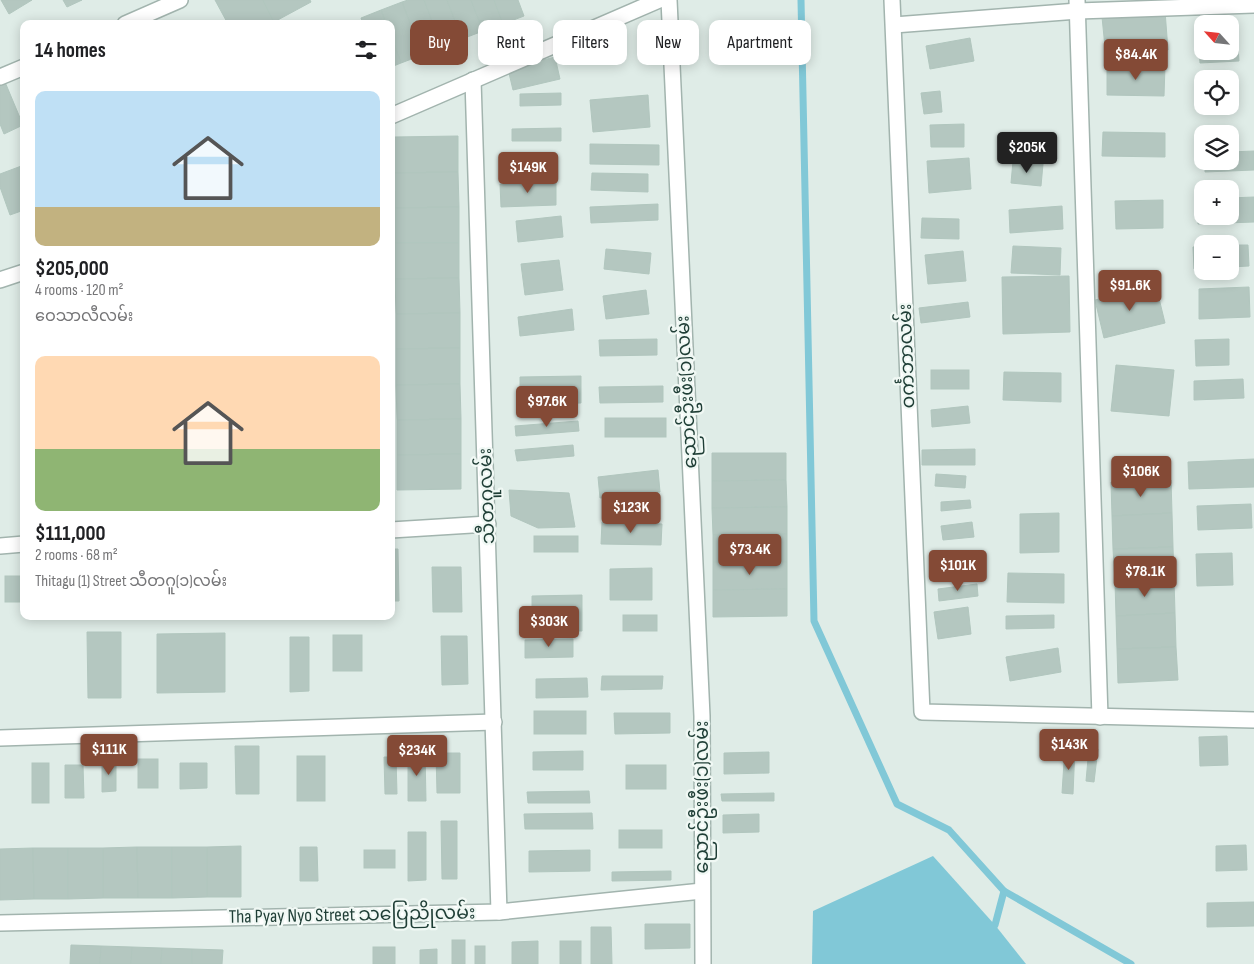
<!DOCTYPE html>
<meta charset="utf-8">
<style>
body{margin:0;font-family:"Sofia Sans Condensed","Noto Sans Myanmar",sans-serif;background:#f6f6f6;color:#202124;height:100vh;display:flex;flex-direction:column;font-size:19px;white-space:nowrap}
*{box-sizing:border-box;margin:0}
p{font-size:16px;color:#757577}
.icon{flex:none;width:28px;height:28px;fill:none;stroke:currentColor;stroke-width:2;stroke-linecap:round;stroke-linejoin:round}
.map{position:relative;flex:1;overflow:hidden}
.drawer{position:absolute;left:20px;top:20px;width:375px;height:600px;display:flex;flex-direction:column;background:#fff;border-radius:10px;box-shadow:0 2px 12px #0003}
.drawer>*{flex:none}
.guide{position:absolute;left:410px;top:20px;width:475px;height:45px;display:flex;gap:10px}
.needle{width:32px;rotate:297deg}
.fabs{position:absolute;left:1194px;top:15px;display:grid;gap:10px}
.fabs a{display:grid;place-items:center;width:45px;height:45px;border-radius:10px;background:#fff;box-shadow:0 2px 12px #0003;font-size:25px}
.price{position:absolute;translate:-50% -42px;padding:0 11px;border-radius:5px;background:#844a36;color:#fff;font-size:16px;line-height:32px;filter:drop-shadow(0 1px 2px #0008)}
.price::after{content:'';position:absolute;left:50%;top:30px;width:15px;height:11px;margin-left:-8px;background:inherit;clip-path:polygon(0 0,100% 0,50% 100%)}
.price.active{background:#222;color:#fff}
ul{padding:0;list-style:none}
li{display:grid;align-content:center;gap:10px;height:265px;padding:0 15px}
li span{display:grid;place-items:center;height:155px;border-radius:10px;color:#555}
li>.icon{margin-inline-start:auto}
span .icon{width:90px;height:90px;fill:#fffc;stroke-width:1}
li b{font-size:21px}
h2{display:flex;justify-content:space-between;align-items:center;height:60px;padding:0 15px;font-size:21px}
.pill{padding:0 18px;border-radius:10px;background:#fff;box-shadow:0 2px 12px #0003;font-size:18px;line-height:45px}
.pill.active{background:#844a36;color:#fff}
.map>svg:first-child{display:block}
.water{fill:#81c8d7}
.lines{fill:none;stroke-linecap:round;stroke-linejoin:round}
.stream{stroke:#81c8d7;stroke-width:7}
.building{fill:#b4c7c0;stroke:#b1c6be}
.minor-casing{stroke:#a2b4ae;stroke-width:18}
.minor{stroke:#fff;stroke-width:15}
.labels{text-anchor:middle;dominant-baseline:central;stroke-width:4.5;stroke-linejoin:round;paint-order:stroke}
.street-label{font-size:19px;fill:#1f3e36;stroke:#f0f8f4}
</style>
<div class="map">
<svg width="1254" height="964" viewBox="0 0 1254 964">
<rect width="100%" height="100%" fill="#dfece7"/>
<path class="water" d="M933,856L995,925L1026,964H812L813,911Z"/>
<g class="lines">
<g class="stream">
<path d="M801,0L814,621L897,804L949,830L1004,891L995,925"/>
<path d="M1004,891L1131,964"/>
</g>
</g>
<g class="building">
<path d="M1,0H32L9,14Z"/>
<path d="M63,0H82L67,7Z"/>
<path d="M215,0H263L274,22L271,24H228Z"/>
<path d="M263,0H310L311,2L274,22Z"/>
<path d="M408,0H424L442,47L422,55L402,2Z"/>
<path d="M424,0H447L462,39L442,47Z"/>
<path d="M447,0H471L483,31L462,39Z"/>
<path d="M471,0H494L503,24L483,31Z"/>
<path d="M494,0H518L524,16L503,24Z"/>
<path d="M402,2L422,55L401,63L391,36V24H386L381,10Z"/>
<path d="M381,10L386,24H363L361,18Z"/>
<path d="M1165,11L1168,50L1106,57L1102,17Z"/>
<path d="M391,36L401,63L391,67Z"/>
<path d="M970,38L974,61L930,69L926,46Z"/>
<path d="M1238,47L1239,61L1200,63L1199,49H1202V51H1230V48Z"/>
<path d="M555,57L560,79L513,90L508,69Z"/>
<path d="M1107,66H1165L1164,96L1107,95Z"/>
<path d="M5,82L23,125L4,134L0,124V84Z"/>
<path d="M940,91L942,112L924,114L921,93Z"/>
<path d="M561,93V105L520,106V94Z"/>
<path d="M648,95L650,127L593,132L590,100Z"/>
<path d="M964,124V147H931L930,125Z"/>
<path d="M561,128V141H512V129Z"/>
<path d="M1103,132L1165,133V157L1102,156Z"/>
<path d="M458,136V172L394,173V137Z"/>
<path d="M590,144L659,145V165L590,164Z"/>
<path d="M1254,151V170L1205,172V161H1230V152Z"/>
<path d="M550,155L551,182L505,184V156Z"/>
<path d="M969,158L971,189L929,193L927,161Z"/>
<path d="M1013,161L1043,164L1041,186L1011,183Z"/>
<path d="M24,165V210L10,215L0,187V174Z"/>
<path d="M458,172L459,207L395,208L394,173Z"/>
<path d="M592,173L648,174V192L591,190Z"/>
<path d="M556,182V205L501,207L500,184Z"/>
<path d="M1254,197V222L1198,224L1197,199H1202V216H1230V198Z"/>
<path d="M1163,200V228L1116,229L1115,201Z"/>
<path d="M658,204V220L591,223L590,207Z"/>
<path d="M1062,206L1063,229L1010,233L1009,210Z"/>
<path d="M459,207V243H395V208Z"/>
<path d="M561,216L563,237L518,242L516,221Z"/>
<path d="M922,218L959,219V239L921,238Z"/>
<path d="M395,243H459V278L395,279Z"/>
<path d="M1230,245H1248L1249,266L1230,267Z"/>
<path d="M1013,246L1061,248L1060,275L1011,273Z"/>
<path d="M1202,246V268L1194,269L1193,247Z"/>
<path d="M606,249L651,253L649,274L604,269Z"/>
<path d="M963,251L966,281L928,284L925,255Z"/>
<path d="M559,260L563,290L525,295L521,264Z"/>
<path d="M1069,276L1070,332L1003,334L1002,277Z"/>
<path d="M459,278L460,313L396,314L395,279Z"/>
<path d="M1156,286L1165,323L1104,338L1095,300Z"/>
<path d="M1249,287L1250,317L1199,319V289Z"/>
<path d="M646,290L649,314L606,319L603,296Z"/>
<path d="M968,302L970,317L921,323L919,308Z"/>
<path d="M572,309L574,330L520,336L518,317Z"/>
<path d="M460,313V348L396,349V314Z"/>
<path d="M657,339V355L600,356L599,340Z"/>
<path d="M1229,339V365L1196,366L1195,340Z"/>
<path d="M460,348V384L396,385V349Z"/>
<path d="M1116,365L1174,370L1169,416L1111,411Z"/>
<rect x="931" y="370" width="38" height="19"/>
<path d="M1004,372L1061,373V402L1003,400Z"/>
<path d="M581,376V403L520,404V377Z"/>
<path d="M1243,379L1244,398L1194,400V381Z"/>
<path d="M460,384L461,419L397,420L396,385Z"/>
<path d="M663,386V402L600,403L599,387Z"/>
<path d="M968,406L970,423L932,427L931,410Z"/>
<rect x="605" y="418" width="61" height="19"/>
<path d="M461,419V454L397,455V420Z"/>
<path d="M578,421L579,431L516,436L515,426Z"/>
<path d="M573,445L574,456L517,461L515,450Z"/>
<path d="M975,449V465H922V450Z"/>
<path d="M712,453H786V480L712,481Z"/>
<path d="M461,454V489L397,490V455Z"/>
<path d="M1254,459V487L1189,489L1188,462Z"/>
<path d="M658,470L660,492L600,498L598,477Z"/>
<path d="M936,474L966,476L965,488L935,486Z"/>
<path d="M786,480L787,507L712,508V481Z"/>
<path d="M1171,480L1172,513L1112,516L1111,482Z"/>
<path d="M509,490L569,493L575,527L538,528L511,516Z"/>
<path d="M970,500L971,508L941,511V502Z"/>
<path d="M1251,504L1252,528L1198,530L1197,506Z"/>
<path d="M787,507V534L713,535L712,508Z"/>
<path d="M1059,513V552L1020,553V514Z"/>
<path d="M1172,513L1173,547L1113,549L1112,516Z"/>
<path d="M602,522L662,524L661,545L601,544Z"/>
<path d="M972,522L974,537L943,540L941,526Z"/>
<path d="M787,534V562H713V535Z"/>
<rect x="534" y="536" width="44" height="16"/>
<path d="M1173,547L1174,580L1115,582L1113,549Z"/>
<path d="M391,549H398L399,601H391Z"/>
<path d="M1232,553L1233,585L1197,586L1196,554Z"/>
<path d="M975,554L976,566L942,569V557Z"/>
<path d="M713,562H787V589L713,590Z"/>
<path d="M432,567H461L462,612H433Z"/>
<path d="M652,568V600H610V569Z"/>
<path d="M1008,573L1064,574V603L1007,602Z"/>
<rect x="5" y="576" width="19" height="26"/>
<path d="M1174,580L1175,613L1116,616L1115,582Z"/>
<path d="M977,584L978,596L939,601L938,589Z"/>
<path d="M787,589V616L713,617V590Z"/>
<path d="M582,595V631H532V596Z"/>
<path d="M968,607L971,634L938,639L934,612Z"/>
<path d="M1175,613L1176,647L1117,649L1116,616Z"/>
<rect x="623" y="615" width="34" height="16"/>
<path d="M1054,615V628L1006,629V616Z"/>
<path d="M57,616H88L89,618L57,619Z"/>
<path d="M87,632H121V698H88Z"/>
<path d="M225,633V692L157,693V634Z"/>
<rect x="333" y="635" width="29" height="36"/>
<path d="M441,636H467L468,684L442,685Z"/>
<path d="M290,637H309V691L290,692Z"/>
<path d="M573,639V657L525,658V640Z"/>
<path d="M1176,647L1178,680L1118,683L1117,649Z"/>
<path d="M1058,648L1061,672L1010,681L1006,657Z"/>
<path d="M602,676H663L662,689L601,690Z"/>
<path d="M587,678L588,697L536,698V679Z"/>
<rect x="534" y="711" width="52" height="23"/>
<path d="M614,713H670V733L615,734Z"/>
<path d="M1227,736L1228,765L1200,766L1199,737Z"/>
<path d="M235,746H259V794H236Z"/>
<path d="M1065,747L1075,748L1073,794L1062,793Z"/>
<path d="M1089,748L1098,749L1094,782L1086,781Z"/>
<path d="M583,751V770H533V752Z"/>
<path d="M408,752H425L426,801H408Z"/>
<path d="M769,752V773L724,774V753Z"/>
<path d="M436,753H460V793H437Z"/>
<rect x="297" y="756" width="28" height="45"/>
<path d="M384,757H396L397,794H385Z"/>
<rect x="138" y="759" width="20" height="29"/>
<path d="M102,760H116V791L102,792Z"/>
<rect x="32" y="763" width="17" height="40"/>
<path d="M180,763H207V788L180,789Z"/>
<path d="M65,765H83L84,798H65Z"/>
<rect x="626" y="765" width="40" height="24"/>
<path d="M589,791L590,803H528L527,792Z"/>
<path d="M774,793V801H722L721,794Z"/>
<path d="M592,813L593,829H525L524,814Z"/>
<path d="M759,814V832L723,833V815Z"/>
<path d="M441,821H457V879H442Z"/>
<rect x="619" y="830" width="43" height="18"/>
<path d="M408,832H426V880L408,881Z"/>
<path d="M1246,845L1247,870L1216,871V846Z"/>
<path d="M241,846V897H207V847Z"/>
<path d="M137,847L138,898H103V848Z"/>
<path d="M137,847H172V898H138Z"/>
<path d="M172,847H207V897L172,898Z"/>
<path d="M300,847H317L318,881H300Z"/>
<path d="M33,848L34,899L0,900V849Z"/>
<path d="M33,848H68V899H34Z"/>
<path d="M68,848H103V898L68,899Z"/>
<rect x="364" y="850" width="31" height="18"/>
<path d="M590,850V871L529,872V851Z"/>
<path d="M671,871V880L612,881V872Z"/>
<path d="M1254,902V926L1207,927V903Z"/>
<path d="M645,924H690V948L645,949Z"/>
<path d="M591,927H611L612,964H591Z"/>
<rect x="452" y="940" width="13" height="24"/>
<path d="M538,941V964H512V942Z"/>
<rect x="560" y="941" width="21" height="23"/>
<path d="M71,945L101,946L100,964H70Z"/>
<path d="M101,946L132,947L131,964H100Z"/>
<rect x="475" y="946" width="10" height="18"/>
<path d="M132,947L162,948L161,964H131Z"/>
<rect x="373" y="947" width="22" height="17"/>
<path d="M162,948L192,949V964H161Z"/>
<path d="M192,949L223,950L222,964H192Z"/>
<path d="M437,949V964H420V950Z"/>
</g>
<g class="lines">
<g class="minor-casing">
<g id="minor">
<path d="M669,0L702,716L703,964"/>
<path d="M892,0L922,712L1254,720"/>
<path d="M1077,0L1100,717"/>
<path d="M125,24L180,0"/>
<path d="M894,25L1078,11L1254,5"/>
<path d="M0,77L24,67"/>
<path d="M473,80L499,912"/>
<path d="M391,116L659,0"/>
<path d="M0,280L24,272"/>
<path d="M391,530L488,524"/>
<path d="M0,546L24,544"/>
<path d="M0,738L494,722"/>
<path d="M0,923L499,912L702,891"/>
</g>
</g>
<use href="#minor" class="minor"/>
</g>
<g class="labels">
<g class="street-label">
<text transform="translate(907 356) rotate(-92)">ဝင်္ကဘာလမ်း</text>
<text transform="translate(687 392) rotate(-93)">ညောင်ဦးဖီး(၁)လမ်း</text>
<text transform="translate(487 496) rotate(-92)">သီတဂူလမ်း</text>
<text transform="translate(702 797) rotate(-90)">ညောင်ဦးဖီး(၁)လမ်း</text>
<text transform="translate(352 915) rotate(-1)">Tha Pyay Nyo Street သပြေညိုလမ်း</text>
</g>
</g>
</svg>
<div class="fabs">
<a><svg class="needle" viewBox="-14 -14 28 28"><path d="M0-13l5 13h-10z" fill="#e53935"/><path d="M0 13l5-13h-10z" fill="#757577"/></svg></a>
<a><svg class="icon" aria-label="locate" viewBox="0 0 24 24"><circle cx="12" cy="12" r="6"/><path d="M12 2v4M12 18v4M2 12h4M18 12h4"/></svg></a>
<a><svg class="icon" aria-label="layers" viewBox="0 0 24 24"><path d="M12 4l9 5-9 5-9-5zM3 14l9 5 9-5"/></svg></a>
<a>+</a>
<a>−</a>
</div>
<b class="price" style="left:1136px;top:81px">$84.4K</b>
<b class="price active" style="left:1027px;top:174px">$205K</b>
<b class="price" style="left:528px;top:194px">$149K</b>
<b class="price" style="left:1130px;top:312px">$91.6K</b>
<b class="price" style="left:547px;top:428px">$97.6K</b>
<b class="price" style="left:1141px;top:498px">$106K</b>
<b class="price" style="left:631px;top:534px">$123K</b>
<b class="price" style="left:750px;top:576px">$73.4K</b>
<b class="price" style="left:958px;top:592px">$101K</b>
<b class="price" style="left:1145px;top:598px">$78.1K</b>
<b class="price" style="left:549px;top:648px">$303K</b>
<b class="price" style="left:1069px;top:771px">$143K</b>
<b class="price" style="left:109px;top:776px">$111K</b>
<b class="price" style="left:417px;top:777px">$234K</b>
<div class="guide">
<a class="pill active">Buy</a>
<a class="pill">Rent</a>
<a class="pill">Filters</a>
<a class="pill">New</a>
<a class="pill">Apartment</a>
</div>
<section class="drawer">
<h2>14 homes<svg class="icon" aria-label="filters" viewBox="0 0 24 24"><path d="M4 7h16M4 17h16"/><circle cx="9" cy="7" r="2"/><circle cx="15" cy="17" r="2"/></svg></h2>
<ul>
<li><span style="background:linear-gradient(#bfe0f5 75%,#c2b280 0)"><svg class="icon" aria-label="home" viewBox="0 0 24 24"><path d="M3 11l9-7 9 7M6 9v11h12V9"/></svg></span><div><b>$205,000</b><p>4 rooms · 120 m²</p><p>ဝေသာလီလမ်း</p></div></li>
<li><span style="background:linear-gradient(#ffd9b3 60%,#8fb573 0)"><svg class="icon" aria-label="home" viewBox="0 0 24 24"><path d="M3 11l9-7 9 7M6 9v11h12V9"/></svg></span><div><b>$111,000</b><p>2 rooms · 68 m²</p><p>Thitagu (1) Street သီတဂူ(၁)လမ်း</p></div></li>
</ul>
</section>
</div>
